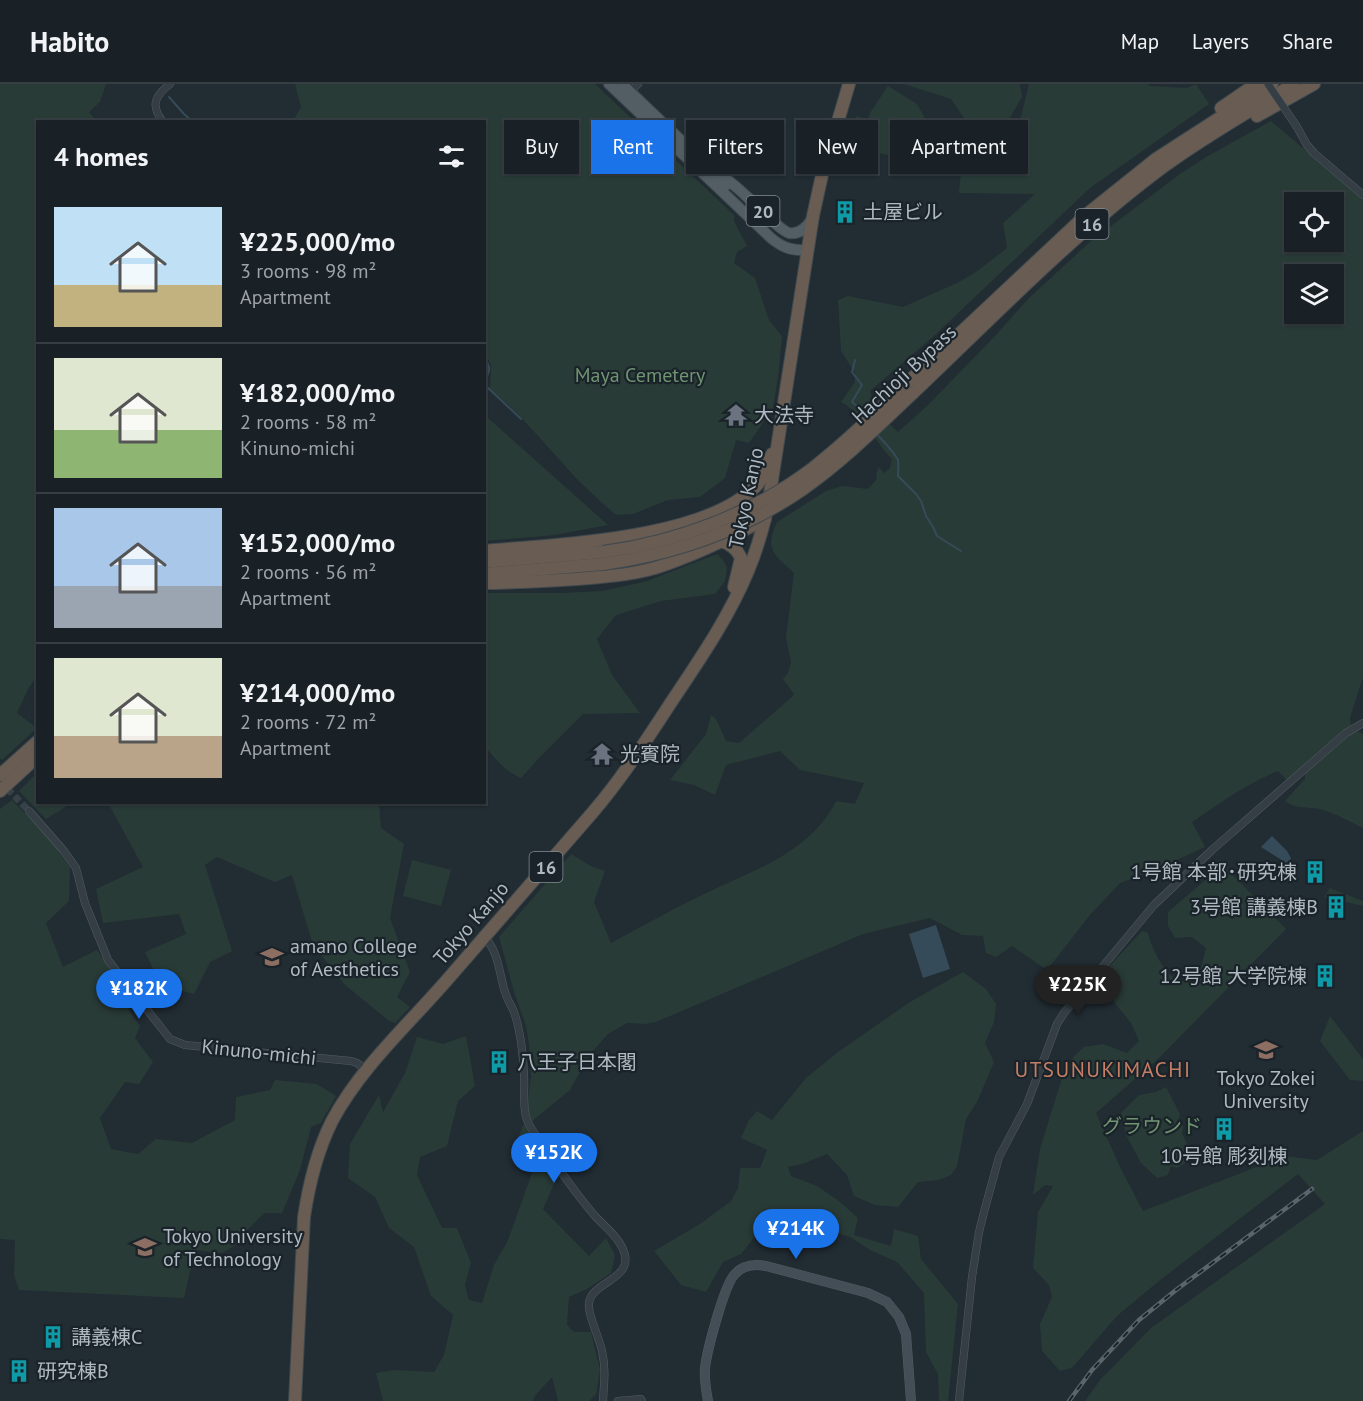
<!DOCTYPE html>
<meta charset="utf-8">
<style>
body{margin:0;font-family:"PT Sans","Noto Sans JP",sans-serif;background:#22292e;color:#f1f3f6;height:100vh;display:flex;flex-direction:column;font-size:22px;white-space:nowrap}
*{box-sizing:border-box;margin:0}
p{font-size:20px;color:#9fa3a7}
.icon{flex:none;width:33px;height:33px;fill:none;stroke:currentColor;stroke-width:2;stroke-linecap:round;stroke-linejoin:round}
.map{position:relative;flex:1;overflow:hidden}
.panel{position:absolute;left:36px;top:36px;width:450px;height:684px;display:flex;flex-direction:column;background:#192126;border-radius:0px;box-shadow:0 2px 4px #0004,0 0 0 2px #373e43}
.panel>*{flex:none}
.guide{position:absolute;left:504px;top:36px;width:570px;height:54px;display:flex;gap:12px}
.fabs{position:absolute;left:1284px;top:108px;display:grid;gap:12px}
.fabs a{display:grid;place-items:center;width:60px;height:60px;border-radius:0px;background:#192126;box-shadow:0 2px 4px #0004,0 0 0 2px #373e43;font-size:30px}
.price{position:absolute;translate:-50% -51px;padding:0 14px;border-radius:21px;background:#1a73e8;color:#fff;font-size:20px;line-height:39px;filter:drop-shadow(0 2px 3px #0008)}
.price::after{content:'';position:absolute;left:50%;top:36px;width:18px;height:14px;margin-left:-9px;background:inherit;clip-path:polygon(0 0,100% 0,50% 100%)}
.price.on{background:#222;color:#fff}
ul{padding:0;list-style:none}
li{display:flex;align-items:center;gap:18px;height:150px;padding:0 18px}
li+li{border-top:2px solid #373e43}
li span{display:grid;place-items:center;flex:none;width:168px;height:120px;border-radius:0px;color:#555}
li>.icon{margin-inline-start:auto}
span .icon{width:72px;height:72px;fill:#fffc;stroke-width:1}
li b{font-size:26px}
h2{display:flex;justify-content:space-between;align-items:center;height:72px;padding:0 18px;font-size:26px}
.chip{padding:0 21px;border-radius:0px;background:#192126;box-shadow:0 2px 4px #0004,0 0 0 2px #373e43;font-size:21px;line-height:54px}
.chip.on{background:#1a73e8;color:#fff}
header{display:flex;align-items:center;gap:36px;box-sizing:border-box;height:84px;padding:0 30px;background:#192126;border-bottom:2px solid #373e43}
header strong{font-size:28px}
nav{display:flex;gap:33px;margin-inline-start:auto;font-size:21px}
.map>svg:first-child{display:block}
.green{fill:#293b37;fill-rule:evenodd}
.water{fill:#364b59}
.lines{fill:none;stroke-linecap:round;stroke-linejoin:round}
.stream{stroke:#364b59;stroke-width:2}
.street-tunnel{stroke:#364148;stroke-width:7;stroke-dasharray:7 3.5;stroke-linecap:butt}
.street-casing{stroke:#525c62;stroke-width:8}
.secondary-casing{stroke:#525c62;stroke-width:10}
.primary-casing{stroke:#3e474e;stroke-width:12}
.highway-casing{stroke:#3f494f;stroke-width:14}
.street{stroke:#343e44;stroke-width:7}
.secondary{stroke:#434e57;stroke-width:9}
.primary{stroke:#525d64;stroke-width:10}
.highway{stroke:#695c52;stroke-width:12}
.rail-casing{stroke:#59646d;stroke-width:4.5}
.rail{stroke:#1a2329;stroke-width:2;stroke-dasharray:7;stroke-linecap:butt}
.street-bridge-casing{stroke:#525c62;stroke-width:8;stroke-linecap:butt}
.highway-bridge-casing{stroke:#3f494f;stroke-width:14;stroke-linecap:butt}
.street-bridge{stroke:#343e44;stroke-width:7}
.highway-bridge{stroke:#695c52;stroke-width:12}
.labels{text-anchor:middle;dominant-baseline:central;stroke-width:4.5;stroke-linejoin:round;paint-order:stroke}
.shield{fill:#1a2329;stroke:#828c93;stroke-width:1.5}
.shield-label{font-size:18px;font-weight:bold;fill:#afb9c1}
.poi-label{font-size:20px;fill:#afb9c1;stroke:#1a2329;text-anchor:start}
.street-label{font-size:20px;fill:#afb9c1;stroke:#1a2329}
.park-label{font-size:20px;fill:#709472;stroke:#1a2329}
.neighbourhood-label{font-size:21px;letter-spacing:1.5px;fill:#c67e65;stroke:#1a2329}
</style>
<header>
<strong>Habito</strong>
<nav><a>Map</a><a>Layers</a><a>Share</a></nav>
</header>
<div class="map">
<svg width="1363" height="1317" viewBox="0 0 1363 1317">
<rect width="100%" height="100%" fill="#212c33"/>
<g class="green">
<path d="M0,0H106L100,18L89,28L96,37L38,38V591L29,603L17,629L37,644L2,676L0,674Z"/>
<path d="M295,0H595L734,131V137L747,162L737,168L734,179L755,194L769,236L782,252L779,286L773,324L749,359L736,356L725,394L700,413L668,416L633,430L616,431C602,419 588,406 575,393C547,363 522,331 490,305L491,281L484,267V38L293,37L301,23Z"/>
<path d="M904,0H1020L1022,13L1008,37L964,34L951,15Z"/>
<path d="M1029,0H1148L1150,2L1187,4L1196,0L1209,20L1090,104L935,251L870,307C873,324 885,336 898,348L928,321L996,251L1029,214L1091,157L1180,90L1206,73L1271,37L1363,115V595L1362,596L1350,634L1351,641L1287,696L1278,687C1247,699 1219,720 1192,738L1205,763L1153,787L1120,799L1090,831L1047,886L1012,862L996,873L986,869L983,852L962,851L930,834L863,850L656,938L645,940L627,939L608,950L591,969L570,1006L531,1038L528,1026V1015L531,992L529,960L526,942L514,908L499,853L571,770L591,782L605,787L594,818L611,859C639,844 667,828 696,814C746,789 809,771 836,717L855,720L864,699L800,686L780,667L726,681L715,711L694,701L670,696L706,650L711,631L716,635L726,657L739,659L793,612L794,610L783,595L788,589L791,579L786,553L794,489C774,470 764,467 777,438L826,407L842,402L868,405L877,395L876,390L879,383L884,389L890,384L892,375C874,357 864,330 841,318L855,298V289L841,267L838,216L848,212L903,223L957,199L976,188L1007,164L1003,139L1035,110L959,109L965,46L1019,41ZM1294,118H1334V158H1294ZM1294,190H1334V230H1294Z"/>
<path d="M888,2L917,20L925,34L901,74L879,69V58L851,51L856,32L868,36L870,29Z"/>
<path d="M485,328L486,332L608,441L555,451L485,457Z"/>
<path d="M717,470L723,476L727,484L725,497L715,510L661,517L616,531L597,555L612,591L640,629L583,630L539,674L521,694C502,685 498,677 485,663V509H561L602,507L644,498Z"/>
<path d="M1355,646L1363,650V744C1350,738 1337,730 1323,726C1310,722 1296,726 1285,717L1305,695V690Z"/>
<path d="M37,689L38,718L72,719L46,735L19,707Z"/>
<path d="M12,716L49,754L70,783L69,817L46,839L63,883L97,866L122,902L116,907L140,942L135,954L153,978L139,1000L125,998L100,1034L111,1065L138,1070L156,1055L192,1059L235,1036L236,1013L270,1006L275,996L317,1000L336,1012L321,1039L311,1043L300,1086L282,1129H264L242,1151L241,1158L222,1169L195,1166L184,1214L19,1206L14,1191L15,1156L0,1155V725Z"/>
<path d="M108,719H379L381,744L404,760L390,834L410,888L397,913L410,923L395,939L388,936L345,901L313,861L292,791L275,798L217,773L205,781L232,867L210,878L194,910L161,901L145,868L186,850L179,830L103,839L96,805L143,783Z"/>
<path d="M412,776L451,786L441,822L403,812Z"/>
<path d="M1223,781L1286,845L1160,973L1096,1029L1121,1085L1143,1127L1285,1072L1317,1076L1363,1047V1317H1085L1100,1296L1151,1244L1325,1120L1298,1090L1159,1197L1117,1232L1072,1284L1060,1287L1042,1267L1040,1240L1052,1213L1049,1201L1033,1184L1038,1128L1053,1102L1045,1101L1033,1111L1040,1065L1061,997L1074,972L1084,963L1103,960L1127,969L1139,957L1131,939L1105,907L1103,889L1142,847L1148,849C1152,864 1162,887 1176,895C1180,898 1185,897 1190,897L1201,884L1206,864L1192,853L1175,854L1168,842V828Z"/>
<path d="M1330,804L1363,817V822L1324,813Z"/>
<path d="M963,888L986,905L996,920L994,938L985,959L994,978L977,1018L966,1035L957,1082L951,1091L939,1096L918,1098L898,1123L875,1121L854,1112L847,1091L827,1070L802,1080L788,1083L791,1092L817,1102L839,1117L858,1134L854,1151L891,1162L894,1145L918,1152L921,1175L958,1220L948,1317H939L938,1290L926,1268L924,1209L897,1178L870,1166L850,1153L814,1142L776,1135L764,1141L741,1170L723,1178L706,1208L681,1201L654,1167L700,1140L731,1117L738,1104L740,1084H760L767,1066L741,1054L749,1036L757,1027L772,1036L806,994L838,968L910,918Z"/>
<path d="M1330,932L1363,975V997L1350,996L1320,957Z"/>
<path d="M466,952L475,1002L458,1017L447,1062L420,1073L417,1091L442,1144H457L471,1179L465,1201L469,1216L482,1219L494,1181L508,1156L533,1086L510,1074L524,1039L542,1070L554,1100L543,1125L589,1172L606,1154L615,1171L611,1189L587,1205L569,1213L567,1241L574,1248H591L600,1286L596,1310L589,1317H558L552,1293L534,1313L533,1317H383L376,1289L394,1286L434,1288L444,1271L453,1231L431,1212L414,1163L389,1144L375,1113L348,1094L350,1060L379,1011L383,1028L405,989L417,953L443,960Z"/>
<path d="M1166,1003L1180,1030L1179,1033L1183,1043L1182,1050L1193,1071L1189,1077L1177,1084L1171,1082L1168,1091L1157,1094L1141,1079L1126,1051L1121,1029L1139,1011L1156,1008Z"/>
</g>
<g class="water">
<path d="M1272,752L1287,767L1291,774L1288,780L1261,763Z"/>
<path d="M936,841L950,885L923,894L909,850Z"/>
</g>
<g class="lines">
<g class="stream">
<path d="M169,13L184,30L193,38"/>
<path d="M484,272C491,285 491,285 484,298"/>
<path d="M855,276L852,288L862,301L852,318L857,322L865,332"/>
<path d="M484,299L486,302L521,335"/>
<path d="M876,349C881,355 898,372 898,377C899,382 898,387 898,392L916,410L921,417L926,432L933,443L937,452L961,467"/>
</g>
<path class="street-tunnel" d="M0,697L29,727"/>
<g class="street-casing">
<g id="street">
<path d="M628,10L638,0"/>
<path d="M163,38C150,21 155,12 170,0"/>
<path d="M1297,43L1307,61L1314,69L1363,111"/>
<path d="M29,727L64,767L76,784L85,819L108,876L170,955L185,961L351,977L357,979L366,986"/>
<path d="M484,853C499,867 499,890 505,908C507,915 511,921 514,928C521,948 523,970 524,991C525,1006 522,1022 527,1036C530,1044 537,1052 541,1059C558,1084 575,1109 595,1132C606,1144 621,1155 625,1171C630,1196 592,1198 589,1219C587,1230 600,1255 602,1267C606,1284 604,1300 603,1317"/>
<path d="M618,1317L641,1315L642,1317"/>
<path d="M959,1317L972,1193L979,1148L984,1128L999,1073L1027,1020L1057,940L1064,929L1154,821L1212,766L1346,649L1363,639"/>
</g>
</g>
<g class="secondary-casing">
<path id="secondary" d="M708,1317C706,1306 704,1295 705,1284C707,1267 724,1201 735,1190C743,1181 755,1180 766,1182L868,1209L887,1218L899,1233L906,1250L911,1317"/>
</g>
<g class="primary-casing">
<g id="primary">
<path d="M609,0L771,154C783,164 792,167 808,166"/>
<path d="M622,0L710,84L726,101"/>
<path d="M723,92C730,98 738,104 745,111C755,119 779,146 789,149C800,151 807,143 812,135"/>
</g>
</g>
<g class="highway-casing">
<g id="highway">
<path d="M1221,24L1256,0"/>
<path d="M1257,32L1314,0"/>
<path d="M908,298L1086,131L1156,75L1272,0"/>
<path d="M913,309C994,232 1073,150 1163,83C1205,52 1250,27 1294,0"/>
<path d="M721,457C731,460 737,465 741,474L734,503"/>
<path d="M484,467C557,460 703,456 756,402C765,393 766,381 772,370"/>
<path d="M484,478L603,468"/>
<path d="M484,490L603,480"/>
<path d="M484,499C515,499 546,497 577,495C603,493 630,491 655,484C693,472 730,454 765,435"/>
<path d="M0,691L38,657"/>
<path d="M0,707L38,672"/>
<path d="M295,1317L304,1133C309,1100 317,1067 332,1037C361,983 407,942 447,896C495,840 545,784 593,728C623,693 647,655 672,617C700,575 729,533 748,487C757,466 763,444 768,422L813,132L822,91L849,0"/>
</g>
</g>
<use href="#street" class="street"/>
<use href="#secondary" class="secondary"/>
<use href="#primary" class="primary"/>
<use href="#highway" class="highway"/>
<g class="rail-casing">
<path id="rail" d="M1069,1317L1092,1286L1139,1236L1176,1206L1312,1105"/>
</g>
<use href="#rail" class="rail"/>
<g class="street-bridge-casing">
<path id="street-bridge" d="M1268,0L1297,43"/>
</g>
<g class="highway-bridge-casing">
<g id="highway-bridge">
<path d="M603,468C678,458 752,430 813,384C846,358 877,328 908,298"/>
<path d="M603,480C674,470 744,446 803,405C843,377 878,342 913,309"/>
</g>
</g>
<use href="#street-bridge" class="street-bridge"/>
<use href="#highway-bridge" class="highway-bridge"/>
</g>
<defs>
<g id="building-bare" transform="scale(1.8)"><path d="M-4-6H4V6H1V3H-1V6H-4ZM-2.5-4.3h1.7v1.8h-1.7ZM.8-4.3h1.7v1.8H.8ZM-2.5-1h1.7V.8h-1.7ZM.8-1h1.7V.8H.8Z" fill="#0f9aa8" stroke="#1a2329" stroke-width="2.5" paint-order="stroke"/></g>
<g id="temple-bare" transform="scale(1.8)"><path d="M0-6L5-2H3V0L6.5 2.5H4V6H1.5V3h-3V6H-4V2.5H-6.5L-3 0V-2H-5Z" fill="#6b7280" stroke="#1a2329" stroke-width="2.5" paint-order="stroke"/></g>
<g id="university-bare" transform="scale(1.8)"><path d="M0-5L7-2L0 1L-7-2ZM-4 1L0 2.5L4 1V4Q0 6-4 4Z" fill="#8d6e63" stroke="#1a2329" stroke-width="2.5" paint-order="stroke"/></g>
</defs>
<g fill-rule="evenodd">
<use href="#building-bare" x="845" y="128"/>
<use href="#temple-bare" x="736" y="331"/>
<use href="#temple-bare" x="602" y="670"/>
<use href="#building-bare" x="1315" y="788"/>
<use href="#building-bare" x="1336" y="823"/>
<use href="#university-bare" x="272" y="873"/>
<use href="#building-bare" x="1325" y="892"/>
<use href="#university-bare" x="1266" y="966"/>
<use href="#building-bare" x="499" y="978"/>
<use href="#building-bare" x="1224" y="1045"/>
<use href="#university-bare" x="145" y="1163"/>
<use href="#building-bare" x="53" y="1253"/>
<use href="#building-bare" x="19" y="1287"/>
</g>
<g class="labels">
<g class="shield">
<rect x="746.5" y="112" width="33" height="30" rx="4.5"/>
<rect x="1075.5" y="125" width="33" height="30" rx="4.5"/>
<rect x="529.5" y="768" width="33" height="30" rx="4.5"/>
</g>
<g class="shield-label">
<text x="763" y="127">20</text>
<text x="1092" y="140">16</text>
<text x="546" y="783">16</text>
</g>
<g class="poi-label">
<text x="863" y="128">土屋ビル</text>
<text x="754" y="331">大法寺</text>
<text x="620" y="670">光賓院</text>
<text x="1297" y="788" text-anchor="end">1号館 本部･研究棟</text>
<text x="1318" y="823" text-anchor="end">3号館 講義棟B</text>
<text x="290" y="862">amano College<tspan x="290" dy="23">of Aesthetics</tspan></text>
<text x="1307" y="892" text-anchor="end">12号館 大学院棟</text>
<text x="517" y="978">八王子日本閣</text>
<text x="1266" y="994" text-anchor="middle">Tokyo Zokei<tspan x="1266" dy="23">University</tspan></text>
<text x="1224" y="1072" text-anchor="middle">10号館 彫刻棟</text>
<text x="163" y="1152">Tokyo University<tspan x="163" dy="23">of Technology</tspan></text>
<text x="71" y="1253">講義棟C</text>
<text x="37" y="1287">研究棟B</text>
</g>
<g class="street-label">
<text transform="translate(904 290) rotate(-43)">Hachioji Bypass</text>
<text transform="translate(746 414) rotate(-78)">Tokyo Kanjo</text>
<text transform="translate(471 839) rotate(-49)">Tokyo Kanjo</text>
<text transform="translate(259 968) rotate(6)">Kinuno-michi</text>
</g>
<g class="park-label">
<text x="640" y="291">Maya Cemetery</text>
<text x="1152" y="1042">グラウンド</text>
</g>
<g class="neighbourhood-label">
<text x="1103" y="985">UTSUNUKIMACHI</text>
</g>
</g>
</svg>
<div class="fabs">
<a><svg class="icon" aria-label="locate" viewBox="0 0 24 24"><circle cx="12" cy="12" r="6"/><path d="M12 2v4M12 18v4M2 12h4M18 12h4"/></svg></a>
<a><svg class="icon" aria-label="layers" viewBox="0 0 24 24"><path d="M12 4l9 5-9 5-9-5zM3 14l9 5 9-5"/></svg></a>
</div>
<b class="price on" style="left:1078px;top:932px">¥225K</b>
<b class="price" style="left:139px;top:936px">¥182K</b>
<b class="price" style="left:554px;top:1100px">¥152K</b>
<b class="price" style="left:796px;top:1176px">¥214K</b>
<div class="guide">
<a class="chip">Buy</a>
<a class="chip on">Rent</a>
<a class="chip">Filters</a>
<a class="chip">New</a>
<a class="chip">Apartment</a>
</div>
<section class="panel">
<h2>4 homes<svg class="icon" aria-label="filters" viewBox="0 0 24 24"><path d="M4 7h16M4 17h16"/><circle cx="9" cy="7" r="2"/><circle cx="15" cy="17" r="2"/></svg></h2>
<ul>
<li><span style="background:linear-gradient(#bfe0f5 65%,#c2b280 0)"><svg class="icon" aria-label="home" viewBox="0 0 24 24"><path d="M3 11l9-7 9 7M6 9v11h12V9"/></svg></span><div><b>¥225,000/mo</b><p>3 rooms · 98 m²</p><p>Apartment</p></div></li>
<li><span style="background:linear-gradient(#dfe7d0 60%,#8fb573 0)"><svg class="icon" aria-label="home" viewBox="0 0 24 24"><path d="M3 11l9-7 9 7M6 9v11h12V9"/></svg></span><div><b>¥182,000/mo</b><p>2 rooms · 58 m²</p><p>Kinuno-michi</p></div></li>
<li><span style="background:linear-gradient(#a9c7e8 65%,#9aa5b1 0)"><svg class="icon" aria-label="home" viewBox="0 0 24 24"><path d="M3 11l9-7 9 7M6 9v11h12V9"/></svg></span><div><b>¥152,000/mo</b><p>2 rooms · 56 m²</p><p>Apartment</p></div></li>
<li><span style="background:linear-gradient(#dfe7d0 65%,#b9a48a 0)"><svg class="icon" aria-label="home" viewBox="0 0 24 24"><path d="M3 11l9-7 9 7M6 9v11h12V9"/></svg></span><div><b>¥214,000/mo</b><p>2 rooms · 72 m²</p><p>Apartment</p></div></li>
</ul>
</section>
</div>
